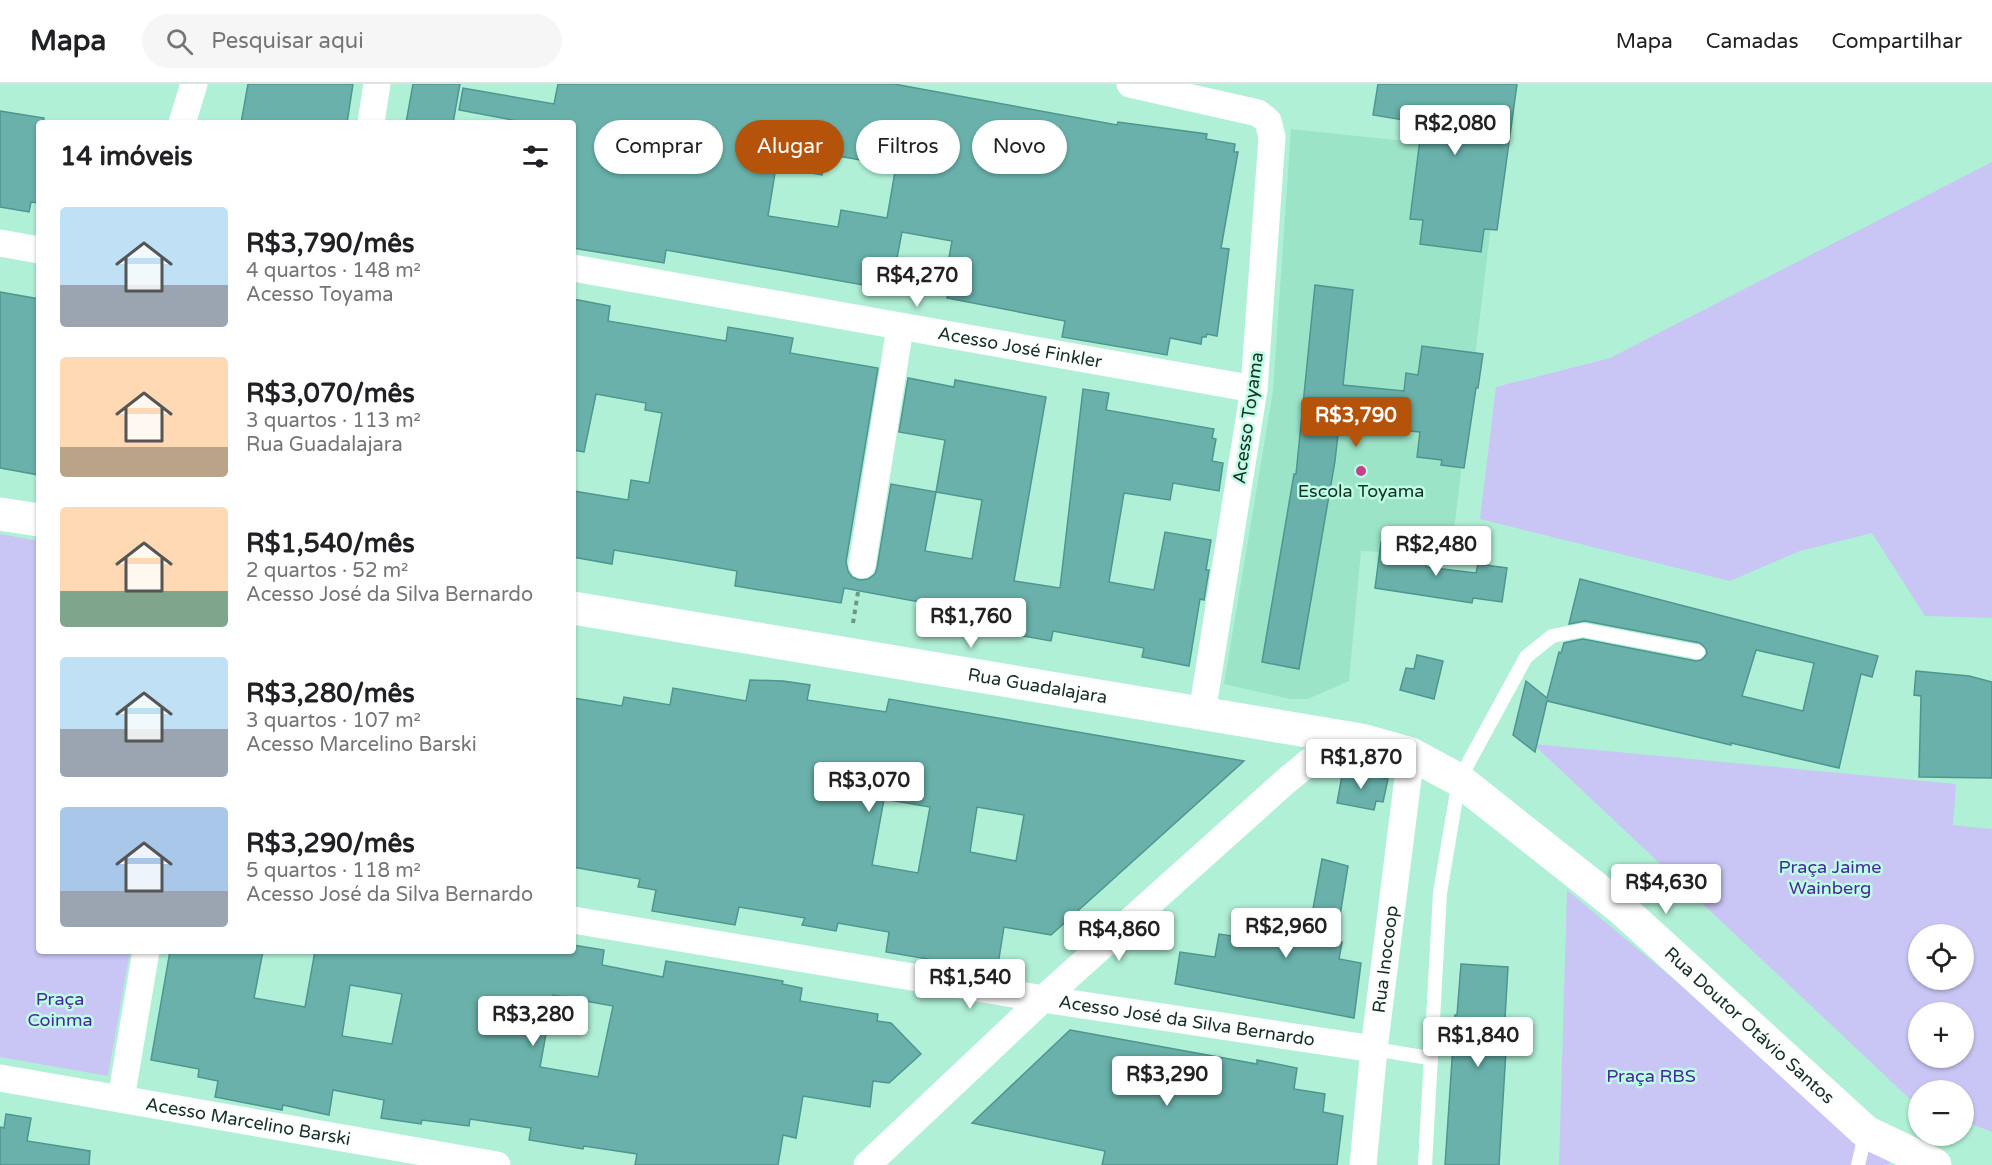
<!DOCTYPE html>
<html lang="pt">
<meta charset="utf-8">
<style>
body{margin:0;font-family:"Varela Round",sans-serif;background:#f6f6f6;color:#202124;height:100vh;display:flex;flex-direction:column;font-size:22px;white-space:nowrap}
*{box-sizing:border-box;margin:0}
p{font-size:20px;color:#757577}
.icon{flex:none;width:33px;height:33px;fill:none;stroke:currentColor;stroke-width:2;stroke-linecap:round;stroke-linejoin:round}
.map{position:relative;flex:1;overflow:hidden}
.sheet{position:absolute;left:36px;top:36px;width:540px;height:834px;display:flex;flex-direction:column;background:#fff;border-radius:6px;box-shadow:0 2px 4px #0004}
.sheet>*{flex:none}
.banner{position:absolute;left:594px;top:36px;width:570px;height:54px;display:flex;gap:12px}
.controls{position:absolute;left:1908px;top:840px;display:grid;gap:12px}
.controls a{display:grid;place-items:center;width:66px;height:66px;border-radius:50%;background:#fff;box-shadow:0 2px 4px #0004;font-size:30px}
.price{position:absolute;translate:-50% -51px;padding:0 14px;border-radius:6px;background:#fff;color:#222;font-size:20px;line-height:39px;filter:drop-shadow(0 2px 3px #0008)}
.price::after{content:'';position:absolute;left:50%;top:36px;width:18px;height:14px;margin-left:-9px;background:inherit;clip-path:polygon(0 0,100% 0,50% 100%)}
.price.on{background:#b45309;color:#fff}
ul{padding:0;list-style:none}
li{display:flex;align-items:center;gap:18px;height:150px;padding:0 24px}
li span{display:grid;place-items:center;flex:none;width:168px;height:120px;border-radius:6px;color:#555}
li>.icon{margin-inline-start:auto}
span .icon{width:72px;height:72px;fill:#fffc;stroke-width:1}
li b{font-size:26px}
h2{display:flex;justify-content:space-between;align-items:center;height:72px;padding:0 24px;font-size:26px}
.tag{padding:0 21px;border-radius:27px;background:#fff;box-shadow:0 2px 4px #0004;font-size:21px;line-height:54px}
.tag.on{background:#b45309;color:#fff}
header{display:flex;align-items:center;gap:36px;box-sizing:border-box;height:84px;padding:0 30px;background:#fff;border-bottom:2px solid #e0e0e0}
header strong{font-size:28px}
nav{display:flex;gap:33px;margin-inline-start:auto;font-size:21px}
.search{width:420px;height:54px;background:#f6f6f6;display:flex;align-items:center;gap:15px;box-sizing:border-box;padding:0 21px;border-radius:33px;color:#757577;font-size:22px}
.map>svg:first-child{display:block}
.built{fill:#9ce4c8}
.green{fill:#c9c6f5;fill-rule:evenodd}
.building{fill:#69b1aa;stroke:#4e968f;stroke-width:1.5;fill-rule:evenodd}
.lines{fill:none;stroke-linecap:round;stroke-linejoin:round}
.path{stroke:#6b9987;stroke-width:4;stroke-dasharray:4.5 4.5;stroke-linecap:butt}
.lane{stroke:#fff;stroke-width:14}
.street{stroke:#fff;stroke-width:27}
.secondary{stroke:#fff;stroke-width:33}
.poi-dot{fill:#c1428d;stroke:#bdfde3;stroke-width:2}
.labels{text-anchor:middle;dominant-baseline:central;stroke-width:5;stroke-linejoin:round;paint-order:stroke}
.street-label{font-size:18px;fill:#163026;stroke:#bdfde3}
.poi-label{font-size:18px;fill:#163026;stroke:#bdfde3}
.park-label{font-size:18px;fill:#47299b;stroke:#bdfde3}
</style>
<header>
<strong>Mapa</strong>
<div class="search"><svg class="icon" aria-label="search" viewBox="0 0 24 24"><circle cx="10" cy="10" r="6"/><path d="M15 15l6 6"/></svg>Pesquisar aqui</div>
<nav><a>Mapa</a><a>Camadas</a><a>Compartilhar</a></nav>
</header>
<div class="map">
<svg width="1992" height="1081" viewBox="0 0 1992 1081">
<rect width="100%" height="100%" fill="#b0f0d6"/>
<path class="built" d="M1291,45L1500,67L1451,471L1361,467L1349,597L1308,615H1290L1224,600L1273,307Z"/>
<g class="green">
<path d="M1992,78V534L1925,532L1872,449L1800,467L1730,497L1480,435L1496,303L1610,274Z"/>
<path d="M0,450L39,457V867H130L108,992L0,973Z"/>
<path d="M1533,660L1956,700L1953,741L1992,745V1048L1964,1037V1006H1918V1019L1912,1017ZM1918,850H1964V896H1918ZM1918,928H1964V974H1918Z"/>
<path d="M1567,806L1890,1076L1889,1081H1559Z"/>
</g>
<g class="building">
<path d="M248,0H353L347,39H241Z"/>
<path d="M413,0H460L453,39H406Z"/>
<path d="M558,0H894L1117,41L1118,38L1207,50L1206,55L1235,60L1234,68H1238L1221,164L1229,165L1217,252L1207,250L1206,253H1202L1201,260L1170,254L1167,271L1062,253L1065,237L947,214L949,202L944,201L952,157L902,148L892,200L882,199L880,204L666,166L664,179L573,164V39H528L459,26L463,4L554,20ZM826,70L896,82L887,134L841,126L838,143L768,132L776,83L822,91Z"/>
<path d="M1378,0H1517L1497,146L1484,145L1481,168L1420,160L1423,136L1410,135L1422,39L1373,31Z"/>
<path d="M0,27L44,34L43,39H39V119L31,118L29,128L0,123Z"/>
<path d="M1315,201L1353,206L1343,301L1404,307L1406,289L1418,291L1422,262L1483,270L1478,304H1476L1464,384L1441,381L1442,376L1417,373L1420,348L1339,341L1335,377L1299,585L1262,578L1294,390H1296Z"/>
<path d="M0,208L39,215V391L0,384Z"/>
<path d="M573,215L610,222L608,237L726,257L728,243L793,254L790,269L878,284L846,478L848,487L852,493L859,496L868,495L875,490L877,484L891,400L936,408L945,356L899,348L908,294L954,303L955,296L1046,313L1014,497L1060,504L1083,305L1109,309L1106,326L1214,345L1212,354L1216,355L1212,377L1223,379L1219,407L1173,399L1170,416L1124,409L1109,498L1154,506L1165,448L1211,456L1206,486H1209L1204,516L1200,515L1189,582L1142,573L1144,564L1053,547L1051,557L960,541L963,526L844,504L841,519L735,502L737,487L680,477L614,466L612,480L573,473V407L628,416L631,396L649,399L662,329L645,326L646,319L596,310L584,368L573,366ZM936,408L982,416L972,475L925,467Z"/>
<path d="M1381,458L1428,464L1426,483L1476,489L1478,480L1507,484L1502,518L1473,514L1472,519L1375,504Z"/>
<path d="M1580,495L1878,572L1872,593L1861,590L1839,684L1731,659V661L1547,617L1535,668L1513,651L1526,597L1547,614L1559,568L1561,569L1564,559L1583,555L1696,577L1701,576L1707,570L1706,565L1700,559L1585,537L1569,540ZM1756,566L1814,579L1803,627L1742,612Z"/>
<path d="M1417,571L1443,577L1434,615L1400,606L1406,584L1414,585Z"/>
<path d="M1916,587L1969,592L1992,598V694L1919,693L1921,612L1914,611Z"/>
<path d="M750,596L783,597L810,601L807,616L886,628L889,615L1244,677L1051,851L1004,843L997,887L886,868L889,848L838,839L836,847L802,841L805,834L739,823L735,841L652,827L656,806L638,803L640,795L573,783V614L622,622L624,613L670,621L673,604L746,617ZM884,715L930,723L918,789L872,781ZM977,723L1024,731L1016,777L970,768Z"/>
<path d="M1343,686L1388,695L1383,718L1376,717L1374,726L1337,719Z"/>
<path d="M1322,775L1348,782L1336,857L1342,858L1339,875L1361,879L1354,934L1175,900L1180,868L1215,873L1219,850L1252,855L1253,852L1262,853L1264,839L1309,847Z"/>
<path d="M573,861L604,866L602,881L663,893L666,877L783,897L782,900L802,904L800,917L878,930L877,937L891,939L921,970L889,999L873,997L870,1023L803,1012L796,1054L783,1051L778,1081H635L637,1070L584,1062L583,1065L529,1056L531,1044L470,1035L469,1042L422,1036L421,1040L381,1034L384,1016L333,1006L329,1031L283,1021L282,1026L215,1013L218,997L198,993L199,985L151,976L170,867H263L254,914L305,923L315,867H573ZM350,901L402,910L392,960L342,952ZM553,911L613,922L598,993L540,983Z"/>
<path d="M1461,880L1508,883L1505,934H1508L1499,1081H1445L1455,931H1457Z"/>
<path d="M1070,946L1257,980V976L1297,984L1294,1005L1325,1010L1323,1028L1343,1032L1337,1081H1102L1105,1067L972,1039Z"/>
<path d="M6,1030L31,1034L27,1057L90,1067L89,1081H0V1043L4,1044Z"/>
</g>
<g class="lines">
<path class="path" d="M853,539L858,508"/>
<g class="lane">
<path d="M1374,965L1429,974"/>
<path d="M1425,1081L1440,809L1459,696L1526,573L1552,552L1583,546L1698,568"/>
<path d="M1858,1081L1866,1048"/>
</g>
<g class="street">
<path d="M1130,0L1258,29L1268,37L1272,53L1254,305L1202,629"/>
<path d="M182,39L194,0"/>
<path d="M371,39L377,0"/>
<path d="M0,159L39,166"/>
<path id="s1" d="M573,184L1254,305"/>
<path d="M862,481L900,244"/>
<path id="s2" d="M573,836L1043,915L1374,965"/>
<path id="s3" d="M0,994L497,1081"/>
<path d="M121,1015L146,867"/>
<path d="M867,1081L1043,915L1286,697L1320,669L1361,656"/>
<path id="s4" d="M1363,1081L1374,965L1411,670"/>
</g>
<g class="secondary">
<path d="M0,430L39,436"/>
<path id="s5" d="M573,524L1361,656L1411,670L1459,696L1622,825L1866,1048L1935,1081"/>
</g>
</g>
<circle class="poi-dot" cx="1361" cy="387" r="6"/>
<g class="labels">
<g class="street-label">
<text stroke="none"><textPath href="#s1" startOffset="454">Acesso José Finkler</textPath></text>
<text transform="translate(1248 334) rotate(-82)">Acesso Toyama</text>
<text stroke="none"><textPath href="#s5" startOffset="471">Rua Guadalajara</textPath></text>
<text stroke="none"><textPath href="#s4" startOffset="207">Rua Inocoop</textPath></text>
<text stroke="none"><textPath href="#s2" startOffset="622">Acesso José da Silva Bernardo</textPath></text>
<text stroke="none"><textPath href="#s5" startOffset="1286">Rua Doutor Otávio Santos</textPath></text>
<text stroke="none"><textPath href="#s3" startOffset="252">Acesso Marcelino Barski</textPath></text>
</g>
<g class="poi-label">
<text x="1361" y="407">Escola Toyama</text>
</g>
<g class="park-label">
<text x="1830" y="783">Praça Jaime<tspan x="1830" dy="21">Wainberg</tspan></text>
<text x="60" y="915">Praça<tspan x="60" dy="21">Coinma</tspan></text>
<text x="1651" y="992">Praça RBS</text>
</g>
</g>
</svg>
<div class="controls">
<a><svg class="icon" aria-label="locate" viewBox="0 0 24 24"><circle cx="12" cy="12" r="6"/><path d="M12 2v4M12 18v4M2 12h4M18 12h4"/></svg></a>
<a>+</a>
<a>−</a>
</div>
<b class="price" style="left:1455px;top:72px">R$2,080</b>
<b class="price" style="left:917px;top:224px">R$4,270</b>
<b class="price on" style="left:1356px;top:364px">R$3,790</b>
<b class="price" style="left:1436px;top:493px">R$2,480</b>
<b class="price" style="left:971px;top:565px">R$1,760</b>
<b class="price" style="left:1361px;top:706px">R$1,870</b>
<b class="price" style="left:869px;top:729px">R$3,070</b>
<b class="price" style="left:1666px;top:831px">R$4,630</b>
<b class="price" style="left:1286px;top:875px">R$2,960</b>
<b class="price" style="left:1119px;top:878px">R$4,860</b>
<b class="price" style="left:970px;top:926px">R$1,540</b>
<b class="price" style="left:533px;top:963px">R$3,280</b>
<b class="price" style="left:1478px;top:984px">R$1,840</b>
<b class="price" style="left:1167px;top:1023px">R$3,290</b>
<div class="banner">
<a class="tag">Comprar</a>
<a class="tag on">Alugar</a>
<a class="tag">Filtros</a>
<a class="tag">Novo</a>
</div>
<section class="sheet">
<h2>14 imóveis<svg class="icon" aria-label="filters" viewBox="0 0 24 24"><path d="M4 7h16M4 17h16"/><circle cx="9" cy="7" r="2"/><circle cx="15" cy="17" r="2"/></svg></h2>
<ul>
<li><span style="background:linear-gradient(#bfe0f5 65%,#9aa5b1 0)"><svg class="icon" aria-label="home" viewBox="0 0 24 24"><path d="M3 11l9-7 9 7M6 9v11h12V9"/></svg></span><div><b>R$3,790/mês</b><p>4 quartos · 148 m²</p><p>Acesso Toyama</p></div></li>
<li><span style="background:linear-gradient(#ffd9b3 75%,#b9a48a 0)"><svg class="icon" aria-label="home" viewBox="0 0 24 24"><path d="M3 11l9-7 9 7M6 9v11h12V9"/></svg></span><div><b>R$3,070/mês</b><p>3 quartos · 113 m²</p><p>Rua Guadalajara</p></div></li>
<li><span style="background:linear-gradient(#ffd9b3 70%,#7fa58c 0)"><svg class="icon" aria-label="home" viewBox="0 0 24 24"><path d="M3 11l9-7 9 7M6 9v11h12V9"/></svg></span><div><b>R$1,540/mês</b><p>2 quartos · 52 m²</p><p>Acesso José da Silva Bernardo</p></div></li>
<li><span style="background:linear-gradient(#bfe0f5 60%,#9aa5b1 0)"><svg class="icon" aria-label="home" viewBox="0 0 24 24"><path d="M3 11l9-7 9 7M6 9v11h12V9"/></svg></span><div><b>R$3,280/mês</b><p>3 quartos · 107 m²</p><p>Acesso Marcelino Barski</p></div></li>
<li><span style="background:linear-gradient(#a9c7e8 70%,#9aa5b1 0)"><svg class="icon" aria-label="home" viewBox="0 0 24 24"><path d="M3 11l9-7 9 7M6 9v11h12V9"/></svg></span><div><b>R$3,290/mês</b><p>5 quartos · 118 m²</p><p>Acesso José da Silva Bernardo</p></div></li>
</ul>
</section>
</div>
